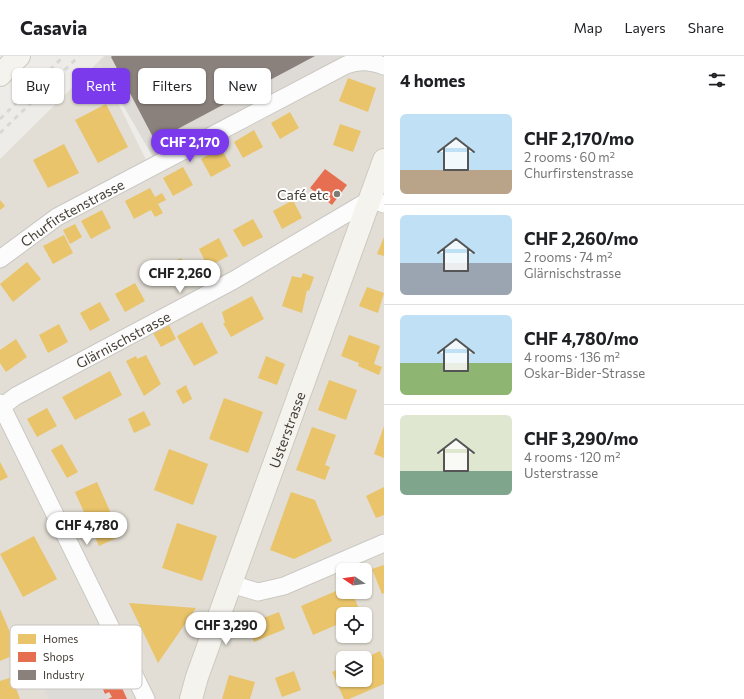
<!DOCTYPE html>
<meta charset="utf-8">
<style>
body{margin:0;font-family:Commissioner,sans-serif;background:#f6f6f6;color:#202124;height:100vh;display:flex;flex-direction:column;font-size:15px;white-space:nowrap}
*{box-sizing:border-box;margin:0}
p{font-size:13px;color:#757577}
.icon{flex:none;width:22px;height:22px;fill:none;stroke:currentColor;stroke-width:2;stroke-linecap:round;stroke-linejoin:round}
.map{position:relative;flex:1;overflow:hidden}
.panel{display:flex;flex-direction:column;background:#fff;width:360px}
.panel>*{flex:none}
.hud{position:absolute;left:12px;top:12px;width:312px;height:36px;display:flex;gap:8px}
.needle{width:26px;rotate:283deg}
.tools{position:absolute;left:336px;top:507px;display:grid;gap:8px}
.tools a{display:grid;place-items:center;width:36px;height:36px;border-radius:6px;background:#fff;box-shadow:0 1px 3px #0004;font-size:20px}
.price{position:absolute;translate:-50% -34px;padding:0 9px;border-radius:14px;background:#fff;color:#222;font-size:13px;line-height:26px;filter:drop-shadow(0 1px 2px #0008)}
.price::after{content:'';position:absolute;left:50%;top:24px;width:12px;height:9px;margin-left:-6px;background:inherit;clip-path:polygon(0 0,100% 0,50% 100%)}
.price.current{background:#7c3aed;color:#fff}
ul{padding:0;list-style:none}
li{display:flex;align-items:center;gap:12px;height:100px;padding:0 16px}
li+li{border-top:1px solid #e0e0e0}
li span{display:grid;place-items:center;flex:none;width:112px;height:80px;border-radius:6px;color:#555}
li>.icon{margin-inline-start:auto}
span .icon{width:48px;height:48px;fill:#fffc;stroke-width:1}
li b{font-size:17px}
h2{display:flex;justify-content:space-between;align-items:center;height:48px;padding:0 16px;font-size:17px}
.chip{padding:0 14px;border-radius:6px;background:#fff;box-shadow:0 1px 3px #0004;font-size:14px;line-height:36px}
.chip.current{background:#7c3aed;color:#fff}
header{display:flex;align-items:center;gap:24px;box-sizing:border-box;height:56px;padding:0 20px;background:#fff;border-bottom:1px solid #e0e0e0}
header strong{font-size:19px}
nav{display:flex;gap:22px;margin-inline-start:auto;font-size:14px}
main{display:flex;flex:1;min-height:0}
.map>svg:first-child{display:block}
.residential{fill:#e2ded5;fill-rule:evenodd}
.industrial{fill:#dedbd6}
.parking{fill:#dddbd8}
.homes{fill:#e9c46a}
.shops{fill:#e76f51}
.industry{fill:#8a817c}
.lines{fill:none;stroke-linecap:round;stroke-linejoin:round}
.street-casing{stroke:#cac8c4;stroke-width:19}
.secondary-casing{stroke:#ccc9bf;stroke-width:24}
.street{stroke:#fcfcfc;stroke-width:17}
.secondary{stroke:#f5f3ee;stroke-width:22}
.rail{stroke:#d8d8d7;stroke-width:3;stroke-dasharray:5 5;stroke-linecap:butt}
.poi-dot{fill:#7f7a74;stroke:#fff;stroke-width:1.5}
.labels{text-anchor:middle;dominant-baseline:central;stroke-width:4;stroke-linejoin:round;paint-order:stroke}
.poi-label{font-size:14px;fill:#433d35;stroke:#fff;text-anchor:end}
.street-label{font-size:14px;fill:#433d35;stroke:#fff}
.key{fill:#fff;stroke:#c7c5c2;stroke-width:1}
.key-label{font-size:11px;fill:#433d35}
</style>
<header>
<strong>Casavia</strong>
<nav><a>Map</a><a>Layers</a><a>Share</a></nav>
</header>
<main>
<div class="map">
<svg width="384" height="643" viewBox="0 0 384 643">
<rect width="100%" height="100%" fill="#eeece8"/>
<path class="residential" d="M98,6L150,112L346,9L384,10V643H0V103ZM343,514H365V536H343ZM343,558H365V580H343ZM343,602H365V624H343Z"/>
<path class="industrial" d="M104,0H346L153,101L98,6Z"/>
<path class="parking" d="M116,594L125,619L101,628L107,643H48L40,621Z"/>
<g class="homes">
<path d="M348,22L376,32L368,56L339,45Z"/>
<path d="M106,48L128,91L98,107L75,64Z"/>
<path d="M290,56L299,72L280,83L271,67Z"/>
<path d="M340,68L361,75L353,96L333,89Z"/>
<path d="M254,74L263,91L243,102L234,86Z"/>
<path d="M64,88L79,117L48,132L33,104Z"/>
<path d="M221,92L231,110L211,121L201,103Z"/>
<path d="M183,111L193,129L173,140L163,122Z"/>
<path d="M150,132L155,141L162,137L166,144L158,148L163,157L155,161L151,154L134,163L125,145Z"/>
<path d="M0,144L5,150L0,154Z"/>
<path d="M293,144L302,162L282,173L273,155Z"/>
<path d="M102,154L111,172L91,183L81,165Z"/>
<path d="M253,163L263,181L243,191L233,174Z"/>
<path d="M75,168L82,181L70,188L63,174Z"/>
<path d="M64,179L73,197L53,208L43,190Z"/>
<path d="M384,181V200L377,198Z"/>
<path d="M219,182L228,200L208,211L199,193Z"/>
<path d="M181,202L190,220L170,231L161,213Z"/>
<path d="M27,206L41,223L13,246L0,228Z"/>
<path d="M303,217L314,221L309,235L307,234L302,257L282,250L292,220L301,222Z"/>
<path d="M135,227L145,245L125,256L115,238Z"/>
<path d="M367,231L384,237L378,257L359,250Z"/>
<path d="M252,240L264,263L231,281L223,267H225L222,256Z"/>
<path d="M100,246L110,264L90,275L80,257Z"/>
<path d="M202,266L218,297L194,310L177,280Z"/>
<path d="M59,268L68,286L48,297L39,279Z"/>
<path d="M169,269L176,283L161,291L153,277Z"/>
<path d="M349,279L380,290L374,308L382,311L379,319L358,310L359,307L341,300Z"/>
<path d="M16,283L27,301L6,316L0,307V294Z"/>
<path d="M146,299L161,328L144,340L126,305L136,300L137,303Z"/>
<path d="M266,300L285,308L277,329L258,322Z"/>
<path d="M110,315L122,339L75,364L62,341Z"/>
<path d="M329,324L357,334L346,364L318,354Z"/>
<path d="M186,329L192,343L183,348L176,335Z"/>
<path d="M224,342L263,356L248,397L209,383Z"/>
<path d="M47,352L57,370L37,381L27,363Z"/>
<path d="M144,355L151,369L134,377L128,363Z"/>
<path d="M384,370V402L374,398Z"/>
<path d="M312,371L336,379L325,409L330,411L325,424L296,414Z"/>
<path d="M62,388L78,416L67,422L51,394Z"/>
<path d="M169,393L208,408L193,449L154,434Z"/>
<path d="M0,406L8,421L0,425Z"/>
<path d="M97,426L121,480L99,490L75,436Z"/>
<path d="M384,431V459L376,462L366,440Z"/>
<path d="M291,436L315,444L332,485L294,503L270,494Z"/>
<path d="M177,467L217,480L202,525L162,512Z"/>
<path d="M34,480L57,523L23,541L0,498Z"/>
<path d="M384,509V537L382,538L372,513Z"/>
<path d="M343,532V536H352L361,558H343V566L313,579L301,550Z"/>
<path d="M129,547L196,552L158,607Z"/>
<path d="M0,553L19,597L0,605Z"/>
<path d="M279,556L285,573L254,586L247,568Z"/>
<path d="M380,595L384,604V628L349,643H344L332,616L343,611V624H365V602Z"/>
<path d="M294,615L301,634L282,641L275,622Z"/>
<path d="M229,619L255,626L250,643H222Z"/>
<path d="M12,621L20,643H0V625Z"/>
</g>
<g class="shops">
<path d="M325,113L347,129L332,149L310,132Z"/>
<path d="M118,623L127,643H108L112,641L109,636L105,638L102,631Z"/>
</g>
<path class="industry" d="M112,0H315L155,85L111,1Z"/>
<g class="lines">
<g class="street-casing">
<g id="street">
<path id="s1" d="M0,203L57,161L346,9C359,4 371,5 384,10"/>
<path d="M0,347L146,643"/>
<path id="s2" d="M0,352L16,340L234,224L371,143L384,148"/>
<path d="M231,528L258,536L284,530L384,487"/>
</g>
</g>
<g class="secondary-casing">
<g id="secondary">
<path d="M0,19L19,0"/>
<path id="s3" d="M191,643L197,621L384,104"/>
</g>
</g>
<use href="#street" class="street"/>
<use href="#secondary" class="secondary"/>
<g class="rail">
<path d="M0,63L64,0"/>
<path d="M0,77L79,0"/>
</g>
</g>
<circle class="poi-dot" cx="337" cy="138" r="4"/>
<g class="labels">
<g class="poi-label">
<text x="329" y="138">Café etc</text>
</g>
<g class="street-label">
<text stroke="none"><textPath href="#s1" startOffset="86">Churfirstenstrasse</textPath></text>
<text stroke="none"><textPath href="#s2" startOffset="141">Glärnischstrasse</textPath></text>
<text stroke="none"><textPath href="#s3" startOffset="286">Usterstrasse</textPath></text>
</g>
</g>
<rect x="10" y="569" width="132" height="64" rx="6" class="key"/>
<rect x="18" y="578" width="18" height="10" fill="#e9c46a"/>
<rect x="18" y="596" width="18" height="10" fill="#e76f51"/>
<rect x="18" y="614" width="18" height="10" fill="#8a817c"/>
<g class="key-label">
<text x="43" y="587">Homes</text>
<text x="43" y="605">Shops</text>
<text x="43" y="623">Industry</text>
</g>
</svg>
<div class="tools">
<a><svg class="needle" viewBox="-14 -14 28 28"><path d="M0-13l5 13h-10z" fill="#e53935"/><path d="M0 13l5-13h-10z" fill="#757577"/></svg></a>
<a><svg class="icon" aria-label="locate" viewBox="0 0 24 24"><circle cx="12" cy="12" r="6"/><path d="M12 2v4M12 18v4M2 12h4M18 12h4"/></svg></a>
<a><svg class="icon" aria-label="layers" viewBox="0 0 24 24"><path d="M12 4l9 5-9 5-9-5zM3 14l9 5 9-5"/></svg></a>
</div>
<b class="price current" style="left:190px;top:107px">CHF 2,170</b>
<b class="price" style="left:180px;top:238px">CHF 2,260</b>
<b class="price" style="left:87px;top:490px">CHF 4,780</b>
<b class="price" style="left:226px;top:590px">CHF 3,290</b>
<div class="hud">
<a class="chip">Buy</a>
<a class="chip current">Rent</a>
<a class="chip">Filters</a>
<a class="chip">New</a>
</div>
</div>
<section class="panel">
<h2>4 homes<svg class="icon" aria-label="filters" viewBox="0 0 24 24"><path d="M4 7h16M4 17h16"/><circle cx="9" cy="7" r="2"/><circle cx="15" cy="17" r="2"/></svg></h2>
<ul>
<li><span style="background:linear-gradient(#bfe0f5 70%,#b9a48a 0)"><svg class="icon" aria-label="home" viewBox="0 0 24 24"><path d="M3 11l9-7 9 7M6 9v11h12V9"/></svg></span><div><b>CHF 2,170/mo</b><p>2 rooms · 60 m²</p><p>Churfirstenstrasse</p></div></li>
<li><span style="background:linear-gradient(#bfe0f5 60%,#9aa5b1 0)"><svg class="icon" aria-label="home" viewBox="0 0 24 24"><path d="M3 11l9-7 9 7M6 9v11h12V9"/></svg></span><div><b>CHF 2,260/mo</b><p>2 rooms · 74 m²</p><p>Glärnischstrasse</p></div></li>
<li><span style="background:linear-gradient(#bfe0f5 60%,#8fb573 0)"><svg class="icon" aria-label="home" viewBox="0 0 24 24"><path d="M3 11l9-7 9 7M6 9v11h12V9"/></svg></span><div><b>CHF 4,780/mo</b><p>4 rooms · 136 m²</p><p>Oskar-Bider-Strasse</p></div></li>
<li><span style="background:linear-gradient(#dfe7d0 70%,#7fa58c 0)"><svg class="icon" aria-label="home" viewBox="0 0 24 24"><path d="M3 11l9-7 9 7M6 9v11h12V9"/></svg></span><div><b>CHF 3,290/mo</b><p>4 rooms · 120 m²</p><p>Usterstrasse</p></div></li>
</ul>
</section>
</main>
